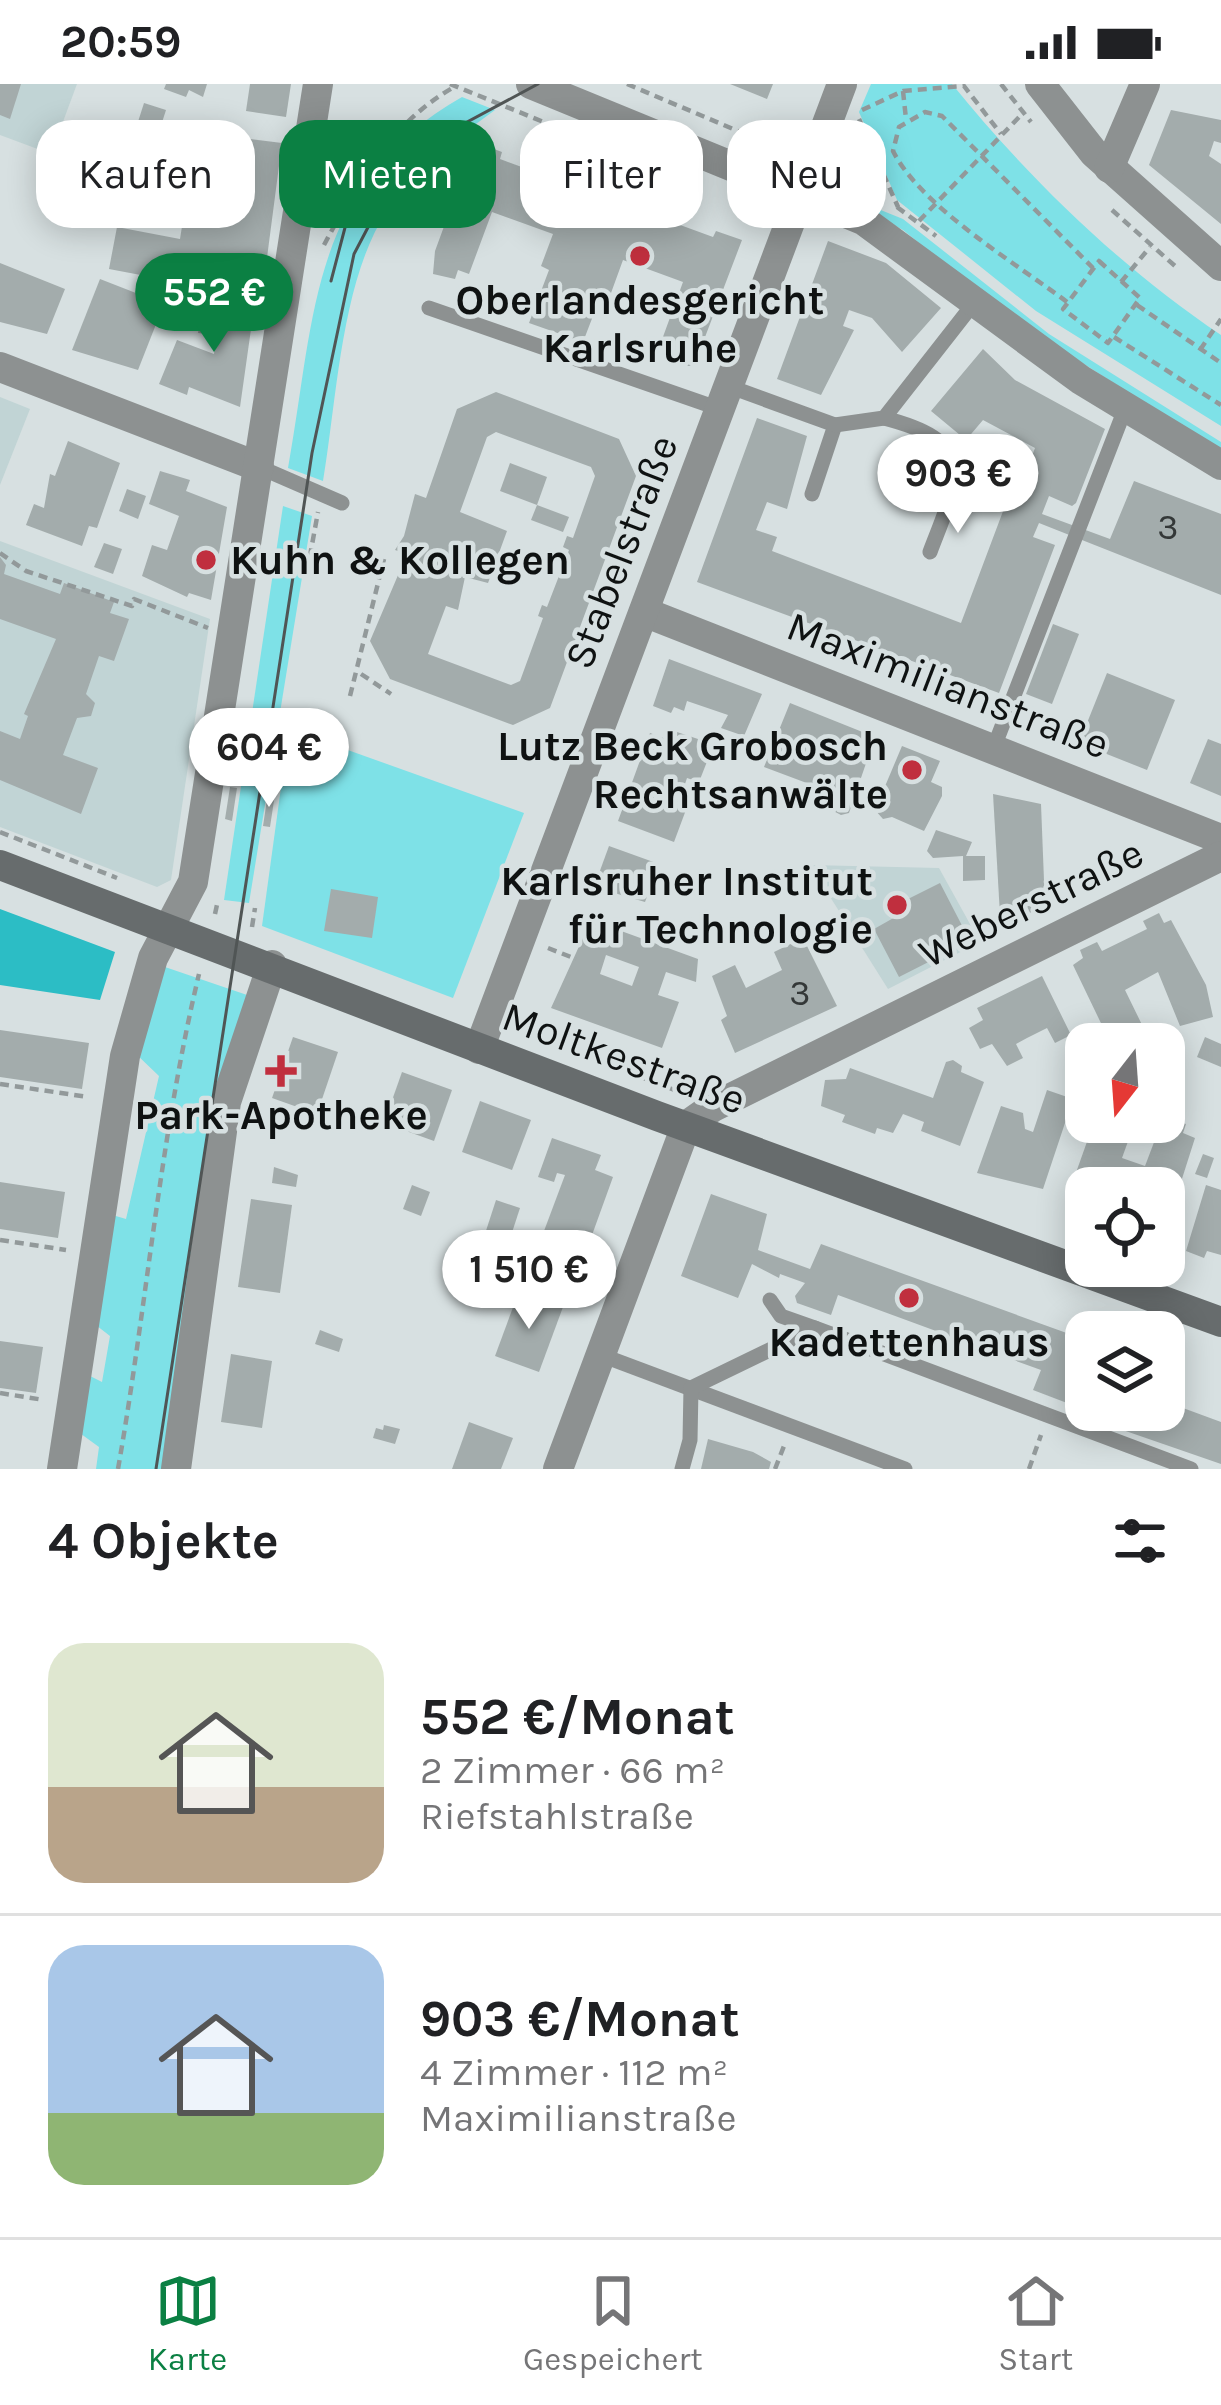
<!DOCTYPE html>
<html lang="de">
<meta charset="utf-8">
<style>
body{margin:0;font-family:Karla,sans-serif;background:#f2f2f2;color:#202124;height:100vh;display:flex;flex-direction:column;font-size:45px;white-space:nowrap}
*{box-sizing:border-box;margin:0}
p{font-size:39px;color:#757577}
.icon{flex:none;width:66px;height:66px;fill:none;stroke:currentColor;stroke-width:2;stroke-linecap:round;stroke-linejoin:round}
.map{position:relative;height:1385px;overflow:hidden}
.side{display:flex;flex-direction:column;background:#fff;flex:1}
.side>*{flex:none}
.top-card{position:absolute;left:36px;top:36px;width:1149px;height:108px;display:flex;gap:24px}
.needle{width:78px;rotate:197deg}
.fabs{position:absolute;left:1065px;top:939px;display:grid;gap:24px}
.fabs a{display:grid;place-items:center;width:120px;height:120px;border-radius:24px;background:#fff;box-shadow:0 6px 30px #0003;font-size:60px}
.price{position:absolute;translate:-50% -102px;padding:0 27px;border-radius:42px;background:#fff;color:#222;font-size:39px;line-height:78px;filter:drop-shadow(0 3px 6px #0008)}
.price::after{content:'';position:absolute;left:50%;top:72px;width:36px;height:27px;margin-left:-18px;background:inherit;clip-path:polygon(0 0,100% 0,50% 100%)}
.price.current{background:#0b8043;color:#fff}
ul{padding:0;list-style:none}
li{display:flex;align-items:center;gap:36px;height:300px;padding:0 48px}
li+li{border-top:3px solid #e0e0e0}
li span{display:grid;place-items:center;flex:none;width:336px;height:240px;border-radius:36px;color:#555}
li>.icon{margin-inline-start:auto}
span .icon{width:144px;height:144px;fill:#fffc;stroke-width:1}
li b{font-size:51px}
h2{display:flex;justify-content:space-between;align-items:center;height:144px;padding:0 48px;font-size:51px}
.tag{padding:0 42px;border-radius:36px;background:#fff;box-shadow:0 6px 30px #0003;font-size:42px;line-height:108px}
.tag.current{background:#0b8043;color:#fff}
.status{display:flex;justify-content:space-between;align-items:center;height:84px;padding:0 60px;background:#fff;direction:ltr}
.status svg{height:33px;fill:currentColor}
.menu{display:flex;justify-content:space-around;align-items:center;height:168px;border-top:3px solid #e0e0e0;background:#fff;font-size:33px;color:#757577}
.menu a{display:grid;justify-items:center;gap:6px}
.menu .current{color:#0b8043}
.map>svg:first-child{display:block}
.built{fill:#c1d4d5}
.green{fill:#7ee1e7}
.forest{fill:#2cbdc5}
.building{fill:#a3acac;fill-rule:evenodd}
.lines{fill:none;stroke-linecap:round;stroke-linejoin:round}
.path{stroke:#92999a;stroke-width:4.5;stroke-dasharray:9 6;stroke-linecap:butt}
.lane{stroke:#8d9191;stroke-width:15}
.street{stroke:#8d9191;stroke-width:30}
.secondary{stroke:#676c6d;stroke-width:30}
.tram{stroke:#505555;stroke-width:3}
.poi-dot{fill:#c02f3e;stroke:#d7e0e1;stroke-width:4.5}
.labels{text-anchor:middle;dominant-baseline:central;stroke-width:9;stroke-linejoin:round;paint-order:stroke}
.number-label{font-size:36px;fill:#343838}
.poi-label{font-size:42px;font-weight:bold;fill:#0f1212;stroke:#d7e0e1}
.street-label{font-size:42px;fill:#0f1212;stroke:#d7e0e1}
</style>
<div class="status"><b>20:59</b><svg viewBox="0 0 49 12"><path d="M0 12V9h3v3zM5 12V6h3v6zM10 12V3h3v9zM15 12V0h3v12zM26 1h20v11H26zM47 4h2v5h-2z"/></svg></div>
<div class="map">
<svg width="1221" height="1385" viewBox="0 0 1221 1385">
<rect width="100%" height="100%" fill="#d7e0e1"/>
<g class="built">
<path d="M0,0H77L51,70L0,51Z"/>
<path d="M0,313L30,325L0,401Z"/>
<path d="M0,457L210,535L171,796L157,803L0,743Z"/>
<path d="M810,781L939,784L980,858L888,905Z"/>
</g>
<g class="green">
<path d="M871,0H952C1029,95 1120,183 1221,251V342L1036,227L897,116L859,28Z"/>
<path d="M462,13L495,26C455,55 415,85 387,127C341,196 337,315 323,397L288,384C316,229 309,101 462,13Z"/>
<path d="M831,106L903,135L1049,250L1221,358V368L1008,231L903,146Z"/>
<path d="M283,422L312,432L249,819L224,816Z"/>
<path d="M289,645L524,729L453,914L262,842Z"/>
<path d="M165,883L250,912L164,1385H96L99,1363L77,1347L86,1290L102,1298L110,1252L92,1238L109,1130L126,1135L159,992L135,969Z"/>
</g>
<path class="forest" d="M0,825L115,868L100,916L0,901Z"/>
<g class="building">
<path d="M0,0H21L10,35L0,31Z"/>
<path d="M166,0H207L203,13L189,6L186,13L164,5Z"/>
<path d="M250,0H291L286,33L246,27Z"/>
<path d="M730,0H773L767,15Z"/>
<path d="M144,19L166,26L143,98L121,91Z"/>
<path d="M1171,26L1221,36V59L1214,57L1209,72L1221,80V140L1149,81Z"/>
<path d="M220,51L282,59L265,189L186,181L183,199L109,185L117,143L180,155L183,136L205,139Z"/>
<path d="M475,58L502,68L500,75L582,105L584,98L634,117L631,123L713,153L716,147L742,156L694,282H679L668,273L671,264L660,261L683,198L623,176L611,209L603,206L583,258L529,239L549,186L541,182L553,150L492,128L469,190L458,186L455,195L433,190L435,167Z"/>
<path d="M828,157L886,179L941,224L902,268L872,234L849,226L843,242L854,246L821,311L777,295Z"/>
<path d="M0,179L65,205L47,250L0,238Z"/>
<path d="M100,195L164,220L138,286L72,266Z"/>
<path d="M203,217L254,224L240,323L189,303L187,311L159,300L177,256L214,270L216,251L198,249Z"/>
<path d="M983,265L1015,296L1105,345L1076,419L1072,422L1049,412L1042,430L1110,455L1134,397L1221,430V511L1039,439L1033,453L1055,461L999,609L697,498L757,334L807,352L787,425L767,418L756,446L777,453L772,467L961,539L1014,398L1021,401L1035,364L983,336L966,356L931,327Z"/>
<path d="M496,308L619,355L636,392L550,624L513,641L390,595L370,557L407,470L395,466L404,452L415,410L426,414L457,325ZM496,348L591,383L595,392L573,454L567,452L563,463L569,466L547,523L542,521L538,532L543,534L520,597L511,601L428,570L446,522L458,526L465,493L488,499L507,447L460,428L487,353Z"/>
<path d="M68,357L120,379L97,444L89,442L82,462L26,441L34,420L44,424L50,390L55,392Z"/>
<path d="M510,379L547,393L537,421L500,407Z"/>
<path d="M160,387L190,396L186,407L227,423L211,516L189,509L187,513L142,492L152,461L167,466L179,432L149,420Z"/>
<path d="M127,405L146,412L138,435L119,427Z"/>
<path d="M537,421L569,433L563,448L531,436Z"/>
<path d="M104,459L122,465L113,490L94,483Z"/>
<path d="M0,473L6,481L4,490L60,510L64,499L114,518L110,529L129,535L114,577L99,572L86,610L95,619L91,632L77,634L63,671L98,684L81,730L0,696V647L20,655L28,632L24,630L56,555L0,535Z"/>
<path d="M1053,540L1079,550L1052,620L1026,610Z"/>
<path d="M669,575L762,610L744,652L721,644L728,631L687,617L684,627L674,623L671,629L653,622Z"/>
<path d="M1107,589L1175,616L1147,686L1079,659Z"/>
<path d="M790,619L875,653L849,729L841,731L822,721L828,707L764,683Z"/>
<path d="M674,647L701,656L698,666L710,670L699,698L687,694L684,703L693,707L674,758L618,737L650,649L671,657Z"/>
<path d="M1208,655L1221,660V712L1190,699Z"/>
<path d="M902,662L940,677L931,698L942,703V712L924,747L892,733L883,735L875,726Z"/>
<path d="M230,703L237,704L232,737L225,735Z"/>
<path d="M268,709L275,710L270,743L263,742Z"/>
<path d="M993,710L1041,720L1045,822L1025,831H1000Z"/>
<path d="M936,746L972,758L966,772H985V796L963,797V772L933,774L927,767Z"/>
<path d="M609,762L659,780L645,818L594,803Z"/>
<path d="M940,799L970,857L899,893L874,845L897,832L892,823Z"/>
<path d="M331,805L378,813L372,854L324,847Z"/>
<path d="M1159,829L1164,839L1171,836L1206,901L1213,933L1180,942L1158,888L1125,906L1146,949L1139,960H1111L1073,881L1083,874L1080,866L1097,858L1102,867L1147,845L1143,837Z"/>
<path d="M591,836L698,875L696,898L666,888L658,911L679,918L662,964L551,924ZM606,871L639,883L632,902L600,890Z"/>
<path d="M803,854L837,922L735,969L721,936L727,932L712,892L735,881L746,904L782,886L774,868Z"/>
<path d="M1042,892L1071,951L1055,959L1047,944L1027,954L1016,960L1023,974L1007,982L992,960L980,965L969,944L983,936L977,924Z"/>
<path d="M0,946L89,959L82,1005L0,993Z"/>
<path d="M293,953L338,968L317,1030L272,1014Z"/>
<path d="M1205,953L1221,960V983L1197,973Z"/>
<path d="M953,976L962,982L961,988L984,998L960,1062L921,1047L924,1038L903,1030L893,1049L877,1044L875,1050L842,1038L845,1031L821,1022L825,996L846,995L850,984L933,1014L946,978Z"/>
<path d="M402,988L452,1006L434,1057L384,1039Z"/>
<path d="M1047,1006L1073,1015L1043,1105L977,1089L1001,1022L1023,1029L1025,1045L1033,1048Z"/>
<path d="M480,1017L531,1036L512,1086L462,1068Z"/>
<path d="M1164,1032L1186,1040L1183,1049L1195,1054L1165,1148L1164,1104H1086V1126L1071,1122L1067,1114L1094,1038H1135L1122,1074L1145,1082Z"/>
<path d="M552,1054L601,1071L595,1086L613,1093L579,1187L535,1171L565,1091L557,1089L554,1098L538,1093Z"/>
<path d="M1203,1070L1214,1074L1207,1094L1195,1090Z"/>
<path d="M274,1083L298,1091L296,1103L272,1099Z"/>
<path d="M0,1098L65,1108L58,1154L0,1145Z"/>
<path d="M412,1101L430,1108L421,1132L403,1125Z"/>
<path d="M1206,1101L1221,1106V1171L1207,1167L1204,1174L1186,1167Z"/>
<path d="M711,1110L767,1130L758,1166L810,1185L821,1160L1086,1256L1079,1285L1086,1288V1302L1075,1298L1067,1319L1033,1306L1041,1286L945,1251L943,1256L933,1253L936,1247L838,1211L831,1231L797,1219L795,1212L805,1199L780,1190L779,1194L752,1180L738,1214L681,1192Z"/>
<path d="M251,1115L292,1121L280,1209L238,1203Z"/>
<path d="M496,1116L520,1124L506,1167L482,1159Z"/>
<path d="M519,1207L563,1223L539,1288L495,1272Z"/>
<path d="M320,1246L343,1255L339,1268L315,1260Z"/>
<path d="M0,1257L43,1263L36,1309L0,1304Z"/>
<path d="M231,1270L272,1277L262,1344L221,1338Z"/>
<path d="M1164,1317L1221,1338V1380L1117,1344L1118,1340L1098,1332L1101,1326H1164Z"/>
<path d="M469,1338L513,1354L501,1385H452Z"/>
<path d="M384,1341L400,1345L395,1360L373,1354L376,1344L383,1346Z"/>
<path d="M708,1355L753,1368L771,1378L769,1385H701Z"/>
</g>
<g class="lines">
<g class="path">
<path d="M450,0L556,43"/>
<path d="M627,0L785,67"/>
<path d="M1001,0L1031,38"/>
<path d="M903,7L906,35"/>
<path d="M862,26L903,7L964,2L1001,50"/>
<path d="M859,35L898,123"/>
<path d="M897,123L936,152"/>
<path d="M1112,126L1175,182"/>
<path d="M919,137L1023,29"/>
<path d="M324,161C357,99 391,38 456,2"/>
<path d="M1099,177L1140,214L1108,259L1063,225Z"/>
<path d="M1121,198L1150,163"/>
<path d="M1067,218C1017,180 921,123 893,67L899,43L925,28L942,32L1093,184"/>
<path d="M1137,221L1221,279"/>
<path d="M1114,253L1221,321"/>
<path d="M1200,266L1221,235"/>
<path d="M0,469L26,487L132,522L134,515L208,544"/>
<path d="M307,488L318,428"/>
<path d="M361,590L391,610"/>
<path d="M350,612L384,475"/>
<path d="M0,748L117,794"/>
<path d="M215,830L218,816"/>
<path d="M252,843L255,824"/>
<path d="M548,864L576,875"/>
<path d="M514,944L677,1007"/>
<path d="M0,1000L88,1013"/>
<path d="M0,1156L66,1166"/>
<path d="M0,1309L44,1316"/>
<path d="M118,1385C147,1220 160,1053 199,890"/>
<path d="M775,1385L784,1362"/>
<path d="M1029,1385L1041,1351"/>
</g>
<g class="lane">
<path d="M429,224L720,325"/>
<path d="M728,302L835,341L812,410"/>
<path d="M884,334C981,359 958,394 930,468"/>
<path d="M835,341L884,334L974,219"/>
<path d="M259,383L342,419"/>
<path d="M994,663L1125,325"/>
<path d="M770,1216L781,1232L815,1244"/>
<path d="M601,1271L905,1385"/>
<path d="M682,1385L690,1356L691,1304L815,1244L1191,1385"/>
</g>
<g class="street">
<path d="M531,0L863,136L1081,296L1221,381"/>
<path d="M1040,0L1094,69L1221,182"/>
<path d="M1109,84L1145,0"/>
<path d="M0,283L259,383"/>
<path d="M644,528L1221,755"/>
<path d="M479,965L842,0"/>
<path d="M62,1385L125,972L153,874L193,798L318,0"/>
<path d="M176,1385L226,1018L272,881"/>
<path d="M558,1385L686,1042L713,1023L1221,772"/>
</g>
<path class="secondary" d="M0,781L657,1032L1221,1238"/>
<g class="tram">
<path d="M331,197L347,136L376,95"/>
<path d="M156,1385L312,369L354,170L386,109L441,52L538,0"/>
</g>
</g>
<g class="poi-dot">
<circle cx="640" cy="172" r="12"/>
<circle cx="206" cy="476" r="12"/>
<circle cx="912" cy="686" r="12"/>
<circle cx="897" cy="821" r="12"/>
<path d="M275 969h12v12h12v12h-12v12h-12v-12h-12v-12h12z"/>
<circle cx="909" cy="1214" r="12"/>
</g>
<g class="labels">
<g class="number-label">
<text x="1168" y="443">3</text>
<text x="800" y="909">3</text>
</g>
<g class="poi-label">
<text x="640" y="216">Oberlandesgericht<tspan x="640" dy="48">Karlsruhe</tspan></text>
<text x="230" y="476" text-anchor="start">Kuhn &amp; Kollegen</text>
<text x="888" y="662" text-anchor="end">Lutz Beck Grobosch<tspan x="888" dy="48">Rechtsanwälte</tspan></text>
<text x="873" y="797" text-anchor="end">Karlsruher Institut<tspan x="873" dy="48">für Technologie</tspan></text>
<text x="281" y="1031">Park-Apotheke</text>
<text x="909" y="1258">Kadettenhaus</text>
</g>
<g class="street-label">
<text transform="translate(621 468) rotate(-69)">Stabelstraße</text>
<text transform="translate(948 601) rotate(21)">Maximilianstraße</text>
<text transform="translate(1031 819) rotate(-26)">Weberstraße</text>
<text transform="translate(624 974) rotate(20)">Moltkestraße</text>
</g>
</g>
</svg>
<div class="fabs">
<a><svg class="needle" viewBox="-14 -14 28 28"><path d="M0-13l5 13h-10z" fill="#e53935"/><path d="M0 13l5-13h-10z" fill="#757577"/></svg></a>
<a><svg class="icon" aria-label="locate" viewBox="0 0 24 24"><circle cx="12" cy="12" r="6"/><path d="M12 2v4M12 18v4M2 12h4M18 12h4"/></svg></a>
<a><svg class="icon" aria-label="layers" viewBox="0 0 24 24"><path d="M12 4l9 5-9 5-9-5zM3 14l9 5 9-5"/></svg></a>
</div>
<b class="price current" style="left:214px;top:271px">552 €</b>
<b class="price" style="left:958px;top:452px">903 €</b>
<b class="price" style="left:269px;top:726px">604 €</b>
<b class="price" style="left:529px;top:1248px">1 510 €</b>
<div class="top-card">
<a class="tag">Kaufen</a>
<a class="tag current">Mieten</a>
<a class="tag">Filter</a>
<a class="tag">Neu</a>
</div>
</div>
<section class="side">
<h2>4 Objekte<svg class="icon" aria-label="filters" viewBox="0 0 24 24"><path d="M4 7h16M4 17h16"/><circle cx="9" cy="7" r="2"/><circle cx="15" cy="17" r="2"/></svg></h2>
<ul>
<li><span style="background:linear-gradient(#dfe7d0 60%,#b9a48a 0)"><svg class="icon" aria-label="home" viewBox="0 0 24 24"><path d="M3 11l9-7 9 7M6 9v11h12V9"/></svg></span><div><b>552 €/Monat</b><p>2 Zimmer · 66 m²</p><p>Riefstahlstraße</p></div></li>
<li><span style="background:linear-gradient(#a9c7e8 70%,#8fb573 0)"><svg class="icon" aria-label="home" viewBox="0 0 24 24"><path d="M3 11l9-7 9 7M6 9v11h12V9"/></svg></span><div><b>903 €/Monat</b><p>4 Zimmer · 112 m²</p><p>Maximilianstraße</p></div></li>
</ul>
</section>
<nav class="menu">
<a class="current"><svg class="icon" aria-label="map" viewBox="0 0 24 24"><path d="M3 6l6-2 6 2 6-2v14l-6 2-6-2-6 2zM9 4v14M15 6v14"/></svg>Karte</a>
<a><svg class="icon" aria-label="saved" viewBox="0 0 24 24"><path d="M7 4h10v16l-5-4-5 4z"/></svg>Gespeichert</a>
<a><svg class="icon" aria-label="home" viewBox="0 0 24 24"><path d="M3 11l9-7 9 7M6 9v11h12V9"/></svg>Start</a>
</nav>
